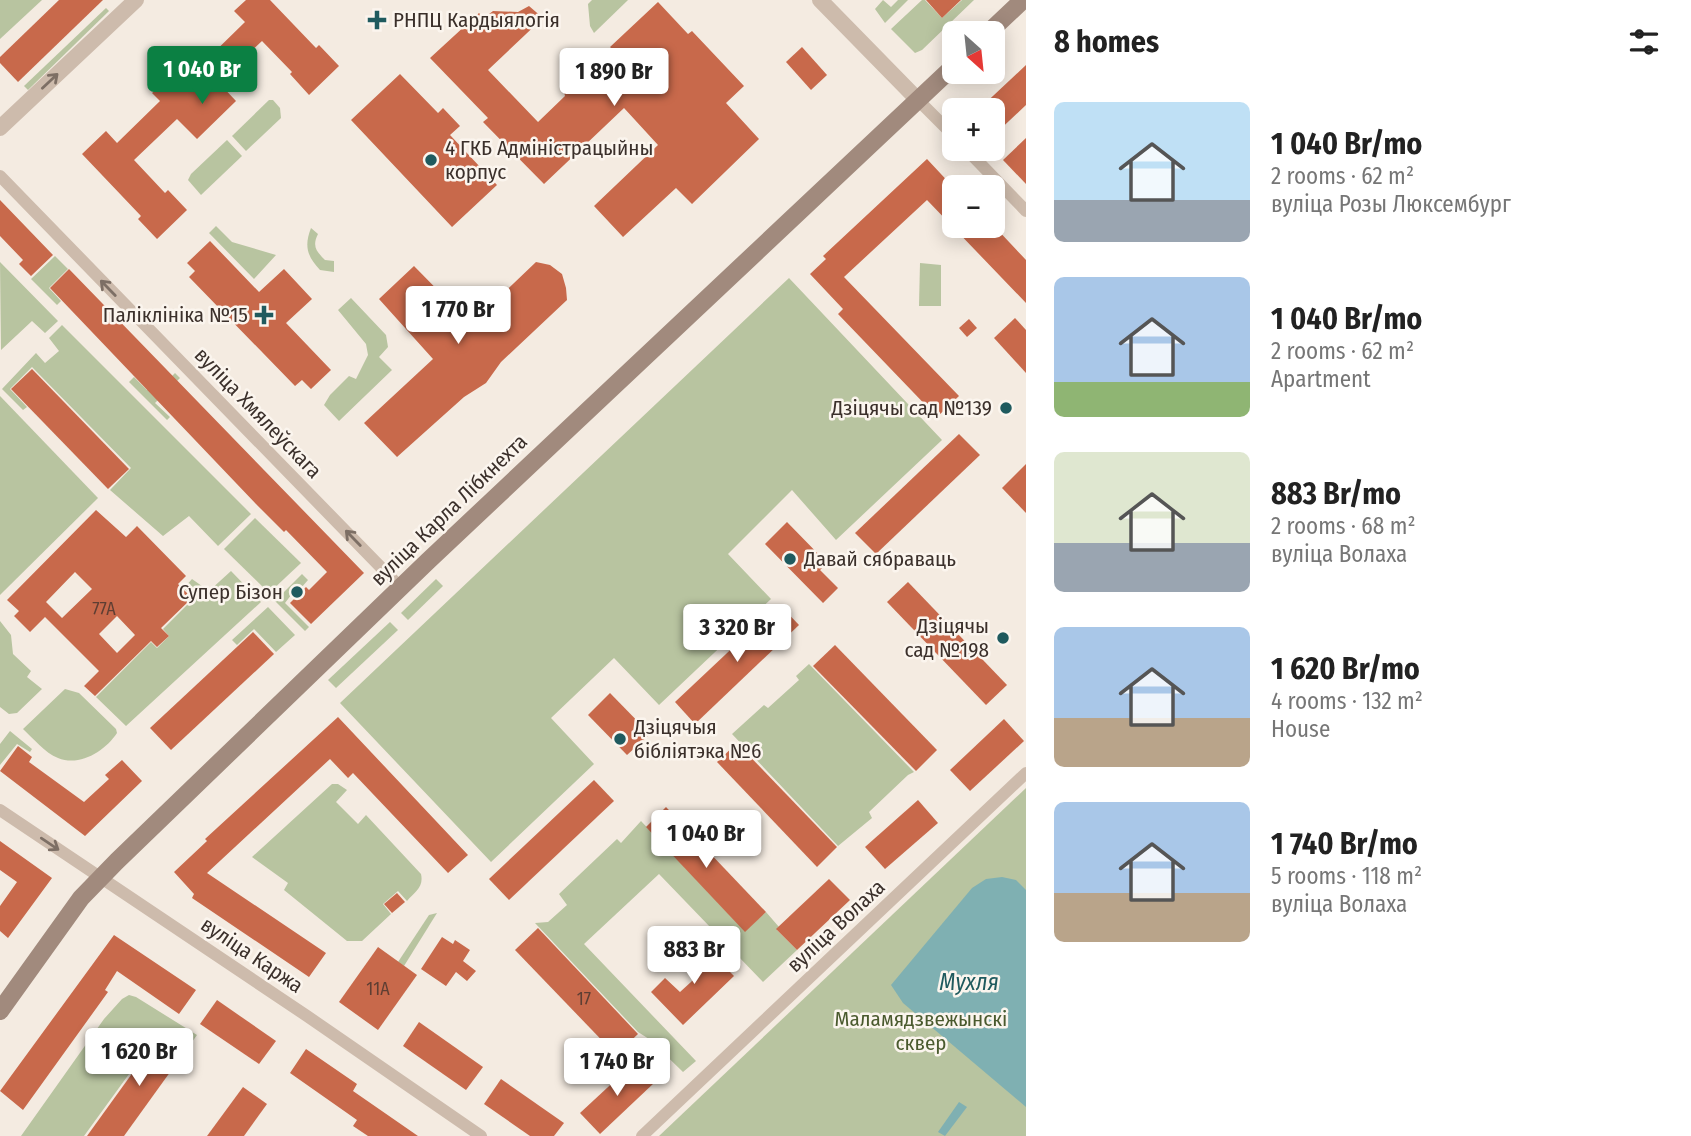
<!DOCTYPE html>
<meta charset="utf-8">
<style>
body{margin:0;font-family:"Fira Sans Condensed",sans-serif;background:#f2f2f2;color:#222;height:100vh;display:flex;flex-direction:column;font-size:26px;white-space:nowrap}
*{box-sizing:border-box;margin:0}
p{font-size:23px;color:#767676}
.icon{flex:none;width:38px;height:38px;fill:none;stroke:currentColor;stroke-width:2;stroke-linecap:round;stroke-linejoin:round}
.map{position:relative;flex:1;overflow:hidden}
.sheet{display:flex;flex-direction:column;background:#fff;width:665px}
.sheet>*{flex:none}
.needle{width:46px;rotate:153deg}
.controls{position:absolute;left:942px;top:21px;display:grid;gap:14px}
.controls a{display:grid;place-items:center;width:63px;height:63px;border-radius:10px;background:#fff;box-shadow:0 4px 18px #0003;font-size:35px}
.price{position:absolute;translate:-50% -60px;padding:0 16px;border-radius:7px;background:#fff;color:#222;font-size:23px;line-height:46px;filter:drop-shadow(0 2px 4px #0008)}
.price::after{content:'';position:absolute;left:50%;top:42px;width:21px;height:16px;margin-left:-10px;background:inherit;clip-path:polygon(0 0,100% 0,50% 100%)}
.price.on{background:#0b8043;color:#fff}
ul{padding:0;list-style:none}
li{display:flex;align-items:center;gap:21px;height:175px;padding:0 28px}
li span{display:grid;place-items:center;flex:none;width:196px;height:140px;border-radius:10px;color:#555}
li>.icon{margin-inline-start:auto}
span .icon{width:84px;height:84px;fill:#fffc;stroke-width:1}
li b{font-size:30px}
h2{display:flex;justify-content:space-between;align-items:center;height:84px;padding:0 28px;font-size:30px}
main{display:flex;flex:1;min-height:0}
.map>svg:first-child{display:block}
.green{fill:#b8c4a0}
.water{fill:#7fb0b2}
.building{fill:#c8694b;fill-rule:evenodd}
.lines{fill:none;stroke-linecap:round;stroke-linejoin:round}
.minor{stroke:#cdbbac;stroke-width:12}
.tertiary{stroke:#cdbbac;stroke-width:16}
.secondary{stroke:#a18a7d;stroke-width:18}
.oneway{stroke:#7d6f65}
.poi-dot{fill:#1f5a5e;stroke:#fbf5ee;stroke-width:2.5}
.labels{text-anchor:middle;dominant-baseline:central;stroke-width:5;stroke-linejoin:round;paint-order:stroke}
.number-label{font-size:18px;fill:#5e3e33}
.poi-label{font-size:21px;fill:#3b302b;stroke:#fbf5ee;text-anchor:start}
.street-label{font-size:21px;fill:#3b302b;stroke:#fbf5ee}
.park-label{font-size:21px;fill:#4a5a2e;stroke:#fbf5ee}
.water-label{font-size:23px;font-style:italic;fill:#1f5a5e;stroke:#fbf5ee}
</style>
<main>
<div class="map">
<svg width="1026" height="1136" viewBox="0 0 1026 1136">
<rect width="100%" height="100%" fill="#f4ebe1"/>
<g class="green">
<path d="M0,0H42L0,39Z"/>
<path d="M592,0H628L594,33L590,26L588,4Z"/>
<path d="M883,0L891,7L898,0H908L885,23L875,9Z"/>
<path d="M922,0H925L942,18L962,0H974L922,50L915,53L891,29Z"/>
<path d="M106,8L109,11L28,90L24,86Z"/>
<path d="M269,100H273L280,108L281,118L246,151L232,136Z"/>
<path d="M227,140L242,156L201,195L188,180L191,174Z"/>
<path d="M216,226L232,242L276,255L254,279L209,233Z"/>
<path d="M311,228L318,234C312,246 316,251 325,260L334,261V272L320,270C307,256 304,246 311,228Z"/>
<path d="M55,256L68,269L49,288L61,301L57,305L31,279Z"/>
<path d="M0,262L58,321L45,333L32,321L1,350Z"/>
<path d="M920,263L941,265V306H919Z"/>
<path d="M789,278L942,440L836,540L792,490L728,554L771,599L659,705L614,658L551,718L594,764L491,862L340,703Z"/>
<path d="M351,298L386,335L388,347L379,357L392,370L339,421L324,405L330,395L349,376L356,379L368,355L366,344L338,310Z"/>
<path d="M62,325L251,514L218,546L189,516L163,536L110,490L131,468L32,367L10,389L27,407L23,410L2,389L36,353L45,363L59,351L49,338Z"/>
<path d="M175,373L180,378L155,403L170,417L167,420L129,382L134,377L147,390L165,374L170,378Z"/>
<path d="M0,396L98,498L0,595Z"/>
<path d="M255,518L301,563L269,593L224,549Z"/>
<path d="M231,571L261,602L126,726L96,697L151,642L157,648L169,636L163,629L194,598L184,588L192,579L209,591Z"/>
<path d="M302,574L308,580L301,588L298,586L285,603L309,627L305,631L275,601Z"/>
<path d="M436,579L443,586L408,620L401,613Z"/>
<path d="M268,607L295,635L276,652L254,629L237,645L232,640Z"/>
<path d="M0,621L11,635L13,654L31,671L27,677L42,689L17,713L9,714L0,707Z"/>
<path d="M390,622L398,630L336,688L328,680Z"/>
<path d="M809,664L914,772L908,775L869,812L872,818L838,846L732,734L764,705L768,708L799,680L796,676Z"/>
<path d="M65,689L79,693L116,729L117,733C105,751 80,767 58,758C45,753 33,738 23,729Z"/>
<path d="M10,731L32,749L30,752L17,744L0,765V744Z"/>
<path d="M332,784H338L347,790L336,802L358,824L366,815L421,874C424,887 415,892 407,901L398,891L383,904L391,914L362,941H347L284,890L288,883L252,857Z"/>
<path d="M1026,788V1136H659Z"/>
<path d="M641,821L745,931L766,912L779,927L777,930L797,950L763,982L659,874L584,944L696,1061L683,1072L649,1039L638,1032L535,923L548,922L567,905L559,894L617,839L621,843Z"/>
<path d="M437,913L404,966L398,962L429,915Z"/>
<path d="M129,995L136,997L197,1035L187,1049L161,1030L84,1136H21L104,1019L122,999Z"/>
</g>
<g class="water">
<path d="M1002,877L1016,880L1026,890V1107L903,1003L891,985L972,888L986,879Z"/>
<path d="M959,1102L967,1107L945,1136L938,1132Z"/>
</g>
<g class="building">
<path d="M59,0H103L18,82L0,63V57Z"/>
<path d="M246,0H270L316,48L319,45L339,66L309,95L290,74L292,72L262,41L218,82L236,101L197,139L177,119L134,160L165,193L168,190L187,210L157,239L138,219L141,216L82,154L106,131L117,143L160,101L152,93L191,57L200,66L245,22L234,11Z"/>
<path d="M926,0H961L942,18Z"/>
<path d="M658,2L688,34L692,31L744,86L726,103L759,139L692,204L676,188L623,237L594,206L658,145L624,108L544,184L483,122L488,118L430,58L479,13L484,18L493,11L518,12L529,6L543,18L488,70L538,122L565,96L564,92L569,88L572,89L598,66L619,56L610,47Z"/>
<path d="M802,47L827,75L811,90L786,62Z"/>
<path d="M1026,65V105L992,137V110H978Z"/>
<path d="M400,74L438,113L443,108L460,126L450,135L497,185L452,227L351,120Z"/>
<path d="M1026,138V184L1003,160Z"/>
<path d="M927,159L954,188V226H994L1026,260V303L927,200L844,277L959,396L937,417L838,314L843,309L810,274L826,259L823,256Z"/>
<path d="M0,200L53,255L31,276L19,264L23,260L0,236Z"/>
<path d="M210,241L259,292L284,269L312,299L286,323L331,370L311,389L302,380L295,386L189,277L195,271L187,263Z"/>
<path d="M536,262L550,265L562,274L566,288L567,300L501,362L486,383L464,397L397,457L364,423L433,359L379,299L414,266L471,324Z"/>
<path d="M69,269L364,573L311,624L290,603L306,587L309,590L327,572L286,530L284,532L256,504L50,288Z"/>
<path d="M1015,318L1026,330V373L994,338Z"/>
<path d="M969,319L977,328L967,337L959,328Z"/>
<path d="M32,369L129,469L108,489L11,389Z"/>
<path d="M959,434L980,455L876,554L855,533Z"/>
<path d="M1026,464V513L1002,488Z"/>
<path d="M96,510L126,537L137,526L186,576L178,584L192,598L161,628L169,636L157,647L151,641L95,696L84,686L99,671L45,617L30,632L14,616L19,611L7,600ZM75,572L92,589L62,618L46,602ZM117,616L135,635L117,653L99,634Z"/>
<path d="M787,522L827,563L820,570L838,588L823,603L765,544Z"/>
<path d="M908,582L1007,685L986,705L887,602Z"/>
<path d="M779,604L799,625L695,724L675,702Z"/>
<path d="M253,632L274,654L171,750L150,728Z"/>
<path d="M835,645L937,750L916,771L813,666Z"/>
<path d="M610,693L650,734L627,755L588,715Z"/>
<path d="M338,717L468,855L448,873L353,773L348,778L330,759L207,873L326,953L309,977L192,898L194,894L174,872L207,841L205,839Z"/>
<path d="M1004,719L1024,741L970,791L950,770Z"/>
<path d="M737,743L837,847L817,867L717,762Z"/>
<path d="M18,746L32,757L29,762L84,802L109,779L105,775L122,760L142,781L85,836L0,771Z"/>
<path d="M594,780L614,801L509,900L489,879Z"/>
<path d="M918,800L938,823L885,869L865,847Z"/>
<path d="M666,807L766,912L745,932L646,827Z"/>
<path d="M0,841L52,878L8,938L0,931V906L17,882L0,870Z"/>
<path d="M829,879L850,900L797,950L776,929Z"/>
<path d="M397,893L405,902L392,913L384,904Z"/>
<path d="M538,928L638,1034L616,1055L515,950Z"/>
<path d="M114,935L196,990L179,1014L117,971L105,990L108,992L23,1110L0,1091Z"/>
<path d="M442,937L453,944L455,940L470,950L463,961L476,971L467,981L456,972L446,986L421,969Z"/>
<path d="M701,943L734,976L683,1025L651,992L665,978L680,992L691,982L701,971L687,956Z"/>
<path d="M378,947L417,975L378,1030L339,1002Z"/>
<path d="M217,1000L276,1041L259,1064L200,1024Z"/>
<path d="M419,1022L483,1067L466,1090L403,1046Z"/>
<path d="M162,1032L186,1050L124,1136H87Z"/>
<path d="M306,1049L357,1084L353,1091L418,1136H368L353,1126L357,1120L290,1073Z"/>
<path d="M635,1062L654,1083L600,1134L580,1113Z"/>
<path d="M501,1079L564,1123L554,1136H530L484,1104Z"/>
<path d="M243,1087L267,1104L244,1136H207Z"/>
</g>
<g class="lines">
<g class="minor">
<path d="M917,99L954,136"/>
<path d="M966,149L1026,211"/>
<path d="M0,176L400,587"/>
<path d="M0,810L307,1016L481,1136"/>
<path d="M642,1136L1026,773"/>
</g>
<g class="tertiary">
<path d="M820,0L917,99"/>
<path d="M0,128L136,0"/>
</g>
<g class="secondary">
<path d="M988,33L1023,0"/>
<path d="M0,1011L81,898L117,861L428,561L954,66"/>
</g>
</g>
<defs><path id="oneway-shaft" d="M-6 0H5M1.5-3L5.5 0L1.5 3" fill="none" stroke-width="1.6" stroke-linecap="round" stroke-linejoin="round" transform="scale(1.75)"/></defs>
<g class="oneway">
<use href="#oneway-shaft" transform="translate(50 81) rotate(-43)"/>
<use href="#oneway-shaft" transform="translate(108 288) rotate(-134)"/>
<use href="#oneway-shaft" transform="translate(353 538) rotate(-134)"/>
<use href="#oneway-shaft" transform="translate(50 844) rotate(34)"/>
</g>
<g class="poi-dot">
<path d="M373.5 9.5h7v7h7v7h-7v7h-7v-7h-7v-7h7z"/>
<circle cx="431" cy="160" r="7"/>
<path d="M260.5 304.5h7v7h7v7h-7v7h-7v-7h-7v-7h7z"/>
<circle cx="1006" cy="408" r="7"/>
<circle cx="790" cy="559" r="7"/>
<circle cx="297" cy="592" r="7"/>
<circle cx="1003" cy="638" r="7"/>
<circle cx="620" cy="739" r="7"/>
</g>
<g class="labels">
<g class="number-label">
<text x="104" y="609">77А</text>
<text x="378" y="989">11А</text>
<text x="584" y="999">17</text>
</g>
<g class="poi-label">
<text x="393" y="20">РНПЦ Кардыялогія</text>
<text x="445" y="148">4 ГКБ Адміністрацыйны<tspan x="445" dy="24">корпус</tspan></text>
<text x="248" y="315" text-anchor="end">Паліклініка №15</text>
<text x="992" y="408" text-anchor="end">Дзіцячы сад №139</text>
<text x="804" y="559">Давай сябраваць</text>
<text x="283" y="592" text-anchor="end">Супер Бізон</text>
<text x="989" y="626" text-anchor="end">Дзіцячы<tspan x="989" dy="24">сад №198</tspan></text>
<text x="634" y="727">Дзіцячыя<tspan x="634" dy="24">бібліятэка №6</tspan></text>
</g>
<g class="street-label">
<text transform="translate(258 413) rotate(46)">вуліца Хмялеўскага</text>
<text transform="translate(449 510) rotate(-44)">вуліца Карла Лібкнехта</text>
<text transform="translate(836 926) rotate(-43)">вуліца Волаха</text>
<text transform="translate(252 955) rotate(34)">вуліца Каржа</text>
</g>
<g class="park-label">
<text x="921" y="1019">Маламядзвежынскі<tspan x="921" dy="24">сквер</tspan></text>
</g>
<g class="water-label">
<text x="969" y="982">Мухля</text>
</g>
</g>
</svg>
<div class="controls">
<a><svg class="needle" viewBox="-14 -14 28 28"><path d="M0-13l5 13h-10z" fill="#e53935"/><path d="M0 13l5-13h-10z" fill="#767676"/></svg></a>
<a>+</a>
<a>−</a>
</div>
<b class="price on" style="left:202px;top:106px">1 040 Br</b>
<b class="price" style="left:614px;top:108px">1 890 Br</b>
<b class="price" style="left:458px;top:346px">1 770 Br</b>
<b class="price" style="left:737px;top:664px">3 320 Br</b>
<b class="price" style="left:706px;top:870px">1 040 Br</b>
<b class="price" style="left:694px;top:986px">883 Br</b>
<b class="price" style="left:139px;top:1088px">1 620 Br</b>
<b class="price" style="left:617px;top:1098px">1 740 Br</b>
</div>
<section class="sheet">
<h2>8 homes<svg class="icon" aria-label="filters" viewBox="0 0 24 24"><path d="M4 7h16M4 17h16"/><circle cx="9" cy="7" r="2"/><circle cx="15" cy="17" r="2"/></svg></h2>
<ul>
<li><span style="background:linear-gradient(#bfe0f5 70%,#9aa5b1 0)"><svg class="icon" aria-label="home" viewBox="0 0 24 24"><path d="M3 11l9-7 9 7M6 9v11h12V9"/></svg></span><div><b>1 040 Br/mo</b><p>2 rooms · 62 m²</p><p>вуліца Розы Люксембург</p></div></li>
<li><span style="background:linear-gradient(#a9c7e8 75%,#8fb573 0)"><svg class="icon" aria-label="home" viewBox="0 0 24 24"><path d="M3 11l9-7 9 7M6 9v11h12V9"/></svg></span><div><b>1 040 Br/mo</b><p>2 rooms · 62 m²</p><p>Apartment</p></div></li>
<li><span style="background:linear-gradient(#dfe7d0 65%,#9aa5b1 0)"><svg class="icon" aria-label="home" viewBox="0 0 24 24"><path d="M3 11l9-7 9 7M6 9v11h12V9"/></svg></span><div><b>883 Br/mo</b><p>2 rooms · 68 m²</p><p>вуліца Волаха</p></div></li>
<li><span style="background:linear-gradient(#a9c7e8 65%,#b9a48a 0)"><svg class="icon" aria-label="home" viewBox="0 0 24 24"><path d="M3 11l9-7 9 7M6 9v11h12V9"/></svg></span><div><b>1 620 Br/mo</b><p>4 rooms · 132 m²</p><p>House</p></div></li>
<li><span style="background:linear-gradient(#a9c7e8 65%,#b9a48a 0)"><svg class="icon" aria-label="home" viewBox="0 0 24 24"><path d="M3 11l9-7 9 7M6 9v11h12V9"/></svg></span><div><b>1 740 Br/mo</b><p>5 rooms · 118 m²</p><p>вуліца Волаха</p></div></li>
</ul>
</section>
</main>
